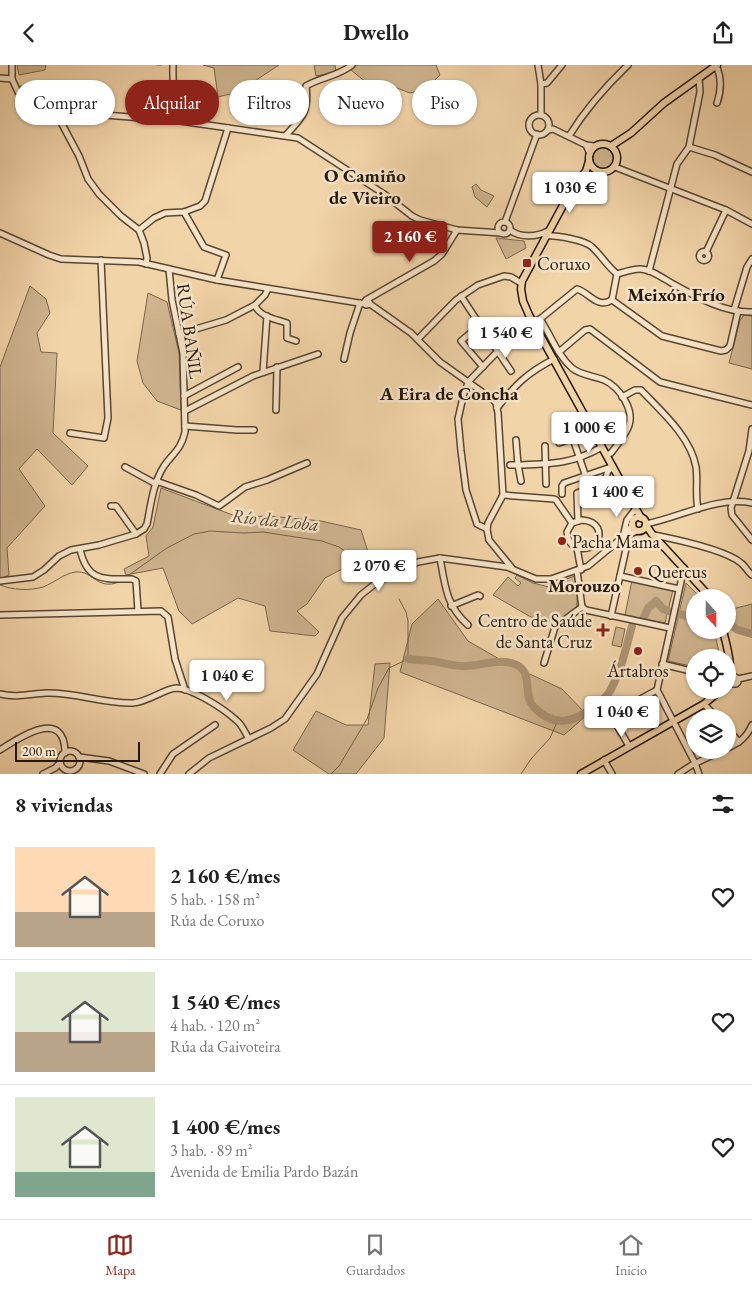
<!DOCTYPE html>
<html lang="es">
<meta charset="utf-8">
<style>
body{margin:0;font-family:"EB Garamond",serif;background:#f6f6f6;color:#222;height:100vh;display:flex;flex-direction:column;font-size:19px;white-space:nowrap}
*{box-sizing:border-box;margin:0}
p{font-size:16px;color:#767676}
.icon{flex:none;width:28px;height:28px;fill:none;stroke:currentColor;stroke-width:2;stroke-linecap:round;stroke-linejoin:round}
.map{position:relative;height:709px;overflow:hidden}
.sheet{display:flex;flex-direction:column;background:#fff;flex:1}
.sheet>*{flex:none}
.top-card{position:absolute;left:15px;top:15px;width:500px;height:45px;display:flex;gap:10px}
.needle{width:32px;rotate:159deg}
.fabs{position:absolute;left:686px;top:524px;display:grid;gap:10px}
.fabs a{display:grid;place-items:center;width:50px;height:50px;border-radius:50%;background:#fff;box-shadow:0 1px 4px #0004;font-size:25px}
.scale{position:absolute;left:15px;bottom:12px;width:125px;box-sizing:border-box;padding-left:5px;border:2px solid #25170c;border-top:0;font-size:14px;line-height:18px;white-space:nowrap;color:#25170c;-webkit-text-stroke:4px #f7e3c7;paint-order:stroke}
.price{position:absolute;translate:-50% -42px;padding:0 11px;border-radius:5px;background:#fff;color:#222;font-size:16px;line-height:32px;filter:drop-shadow(0 1px 2px #0008)}
.price::after{content:'';position:absolute;left:50%;top:30px;width:15px;height:11px;margin-left:-8px;background:inherit;clip-path:polygon(0 0,100% 0,50% 100%)}
.price.active{background:#8f2418;color:#fff}
ul{padding:0;list-style:none}
li{display:flex;align-items:center;gap:15px;height:125px;padding:0 15px}
li+li{border-top:1px solid #e0e0e0}
li span{display:grid;place-items:center;flex:none;width:140px;height:100px;border-radius:0px;color:#555}
li>.icon{margin-inline-start:auto}
span .icon{width:60px;height:60px;fill:#fffc;stroke-width:1}
li b{font-size:21px}
h2{display:flex;justify-content:space-between;align-items:center;height:60px;padding:0 15px;font-size:21px}
.tag{padding:0 18px;border-radius:22px;background:#fff;box-shadow:0 1px 4px #0004;font-size:18px;line-height:45px}
.tag.active{background:#8f2418;color:#fff}
header{display:flex;justify-content:space-between;align-items:center;height:65px;padding:0 15px;background:#fff;font-size:22px;font-weight:700}
.tab-bar{display:flex;justify-content:space-around;align-items:center;height:70px;border-top:1px solid #e0e0e0;background:#fff;font-size:14px;color:#767676}
.tab-bar a{display:grid;justify-items:center;gap:2px}
.tab-bar .active{color:#8f2418}
.map>svg:first-child{display:block}
.green{fill:#cfb48e;stroke:#7a664d}
.lines{fill:none;stroke-linecap:round;stroke-linejoin:round}
.stream{stroke:#76624a;stroke-width:1}
.river{stroke:#ac9474;stroke-width:8}
.minor-casing{stroke:#584633;stroke-width:8}
.major-casing{stroke:#25170c;stroke-width:9}
.minor{stroke:#f7e3c7;stroke-width:5}
.major{stroke:#f2d4a9;stroke-width:6}
.poi-dot{fill:#8f2418;stroke:#f7e3c7;stroke-width:2}
.labels{text-anchor:middle;dominant-baseline:central;stroke-width:5;stroke-linejoin:round;paint-order:stroke}
.poi-label{font-size:18px;fill:#25170c;stroke:#f7e3c7;text-anchor:start}
.street-label{font-size:18px;fill:#25170c;stroke:#f7e3c7}
.neighbourhood-label{font-size:19px;font-weight:bold;fill:#25170c;stroke:#f7e3c7}
.water-label{font-size:19px;font-style:italic;fill:#5b4936;stroke:#f7e3c7}
</style>
<header><svg class="icon" aria-label="back" viewBox="0 0 24 24"><path d="M15 5l-7 7 7 7"/></svg>Dwello<svg class="icon" aria-label="share" viewBox="0 0 24 24"><path d="M12 15V3M7 8l5-5 5 5M5 13v7h14v-7"/></svg></header>
<div class="map">
<svg width="752" height="709" viewBox="0 0 752 709">
<rect width="100%" height="100%" fill="#f2d4a9"/>
<filter id="stains"><feTurbulence type="fractalNoise" baseFrequency=".004" numOctaves="4"/><feColorMatrix values="0 0 0 0 .2 0 0 0 0 .09 0 0 0 0 .02 0 0 0 .5 -.17"/></filter>
<radialGradient id="worn" r=".72"><stop offset=".6" stop-color="#630" stop-opacity="0"/><stop offset="1" stop-color="#630" stop-opacity=".3"/></radialGradient>
<g class="green">
<path d="M17,0H46L45,5L19,10Z"/>
<path d="M203,0H279L238,27L218,32L214,3Z"/>
<path d="M314,0H335L336,7L316,11Z"/>
<path d="M350,0H436L440,10L426,24L410,28L389,20L372,22L351,5Z"/>
<path d="M20,21L42,22L55,30L51,41L26,29Z"/>
<circle cx="604" cy="93" r="12"/>
<path d="M476,119L481,125L494,131L487,142L475,132L472,122Z"/>
<path d="M496,173L524,176L526,183L506,194Z"/>
<path d="M30,221L46,234L50,248L37,268L41,287L57,288L53,368L88,401L72,420L37,384L19,404L45,441L7,483L9,510L0,514V302Z"/>
<path d="M148,228L167,237L179,288L181,345L157,336L143,318L137,296Z"/>
<path d="M744,250L752,251V304L729,298L740,255Z"/>
<path d="M161,423L238,452L269,451L321,456L361,465L369,490L325,513L307,539L297,546L319,567L315,571L270,566L265,541L238,533L192,559L179,546L163,503L126,510L124,504L149,491L146,471L153,462Z"/>
<path d="M517,510L533,518L549,522L551,519L575,511C576,519 580,541 574,547C570,552 561,557 555,561L529,551L493,530L508,512L518,521L521,518L515,513Z"/>
<path d="M632,515L673,525L665,558L625,550Z"/>
<path d="M686,518L700,532H695V565H714L720,592H695V602L668,596Z"/>
<path d="M438,534L468,576L506,598L562,624L587,650L564,670L400,607L412,559Z"/>
<path d="M752,539V567L729,559L728,545Z"/>
<path d="M616,562L625,564L621,582L612,580Z"/>
<path d="M390,598L384,673L356,709H329L293,685L316,646L346,660H368L375,599Z"/>
</g>
<g class="lines">
<g class="stream">
<path d="M157,0H161"/>
<path d="M126,512L167,483L194,469L210,466L244,468L263,467L322,476L339,482L373,505L378,511"/>
<path d="M0,520C12,525 30,526 43,522C54,518 63,509 75,507C94,505 96,526 119,517"/>
<path d="M331,709L339,701L367,654L378,623L389,603L408,594V556L406,547L399,534"/>
<path d="M521,709L531,694L550,673L558,655"/>
</g>
<g class="river">
<path d="M679,549L695,553"/>
<path d="M644,552L648,543L656,536L663,544L668,546"/>
<path d="M729,559L738,565L752,569"/>
<path d="M408,594C416,595 423,595 431,596C442,597 454,602 465,601C482,601 501,592 517,600C533,608 523,631 533,641C553,663 573,658 594,642C600,637 606,633 610,626C621,606 626,583 632,561"/>
</g>
<g class="minor-casing">
<g id="minor">
<path d="M12,0V14L18,27L31,37L55,46L180,56L298,73L384,129L412,151L420,155L457,165L501,168"/>
<path d="M173,0C172,34 176,32 199,55L200,58"/>
<path d="M538,0L541,19V50"/>
<path d="M716,1C722,12 721,27 717,38"/>
<path d="M0,13L12,14"/>
<path d="M541,19L547,18L562,0"/>
<path d="M55,46L79,91L88,114L99,129L121,151L139,165L144,178L147,193L146,199"/>
<circle cx="539" cy="60" r="10"/>
<path d="M548,65L553,64L586,80L594,81"/>
<path d="M286,70C303,52 309,47 306,21C321,12 339,11 352,0"/>
<path d="M569,71C585,45 606,21 628,0"/>
<path d="M586,80L590,89"/>
<path d="M689,82L715,90L752,107"/>
<path d="M615,102L726,145L752,159"/>
<path d="M184,147L204,182L226,190L217,215"/>
<circle cx="504" cy="163" r="6"/>
<path d="M505,157L537,69"/>
<path d="M139,165L154,153L165,148L184,147L200,141L205,136L228,63"/>
<path d="M510,165C520,173 537,172 548,166"/>
<path d="M0,168L49,190L61,194L139,197L217,215L365,239"/>
<path d="M545,171C556,170 585,175 592,182C601,190 607,201 617,209"/>
<circle cx="704" cy="191" r="4.5"/>
<path d="M706,187L726,145"/>
<path d="M649,206L677,99L689,82L700,27L699,13"/>
<path d="M617,209C624,207 633,204 640,204C652,204 665,215 675,220C698,233 726,248 752,247"/>
<path d="M268,224L265,230L255,240C259,252 276,254 287,258V273L296,276"/>
<path d="M461,231L480,260"/>
<path d="M368,235L370,239L366,240L364,238L366,235L434,196L442,189L457,165"/>
<path d="M612,235L617,209"/>
<path d="M370,239L411,268L440,297L492,334L496,338L498,348L503,430L488,458L487,464L489,475L512,503"/>
<path d="M734,245L747,202L752,194"/>
<path d="M540,254C551,270 557,290 572,303C580,310 594,311 604,315C619,322 636,345 628,363C624,372 617,380 611,388L607,390"/>
<path d="M534,257L540,254L577,224C590,228 597,244 612,235L662,271L721,286L726,285L730,281L738,246"/>
<path d="M179,269L226,255L255,240"/>
<path d="M418,274L456,235L478,220L504,211L511,212L521,218"/>
<path d="M559,287L585,265L590,264L660,317L752,340"/>
<path d="M344,294L350,268L360,238"/>
<path d="M483,302L461,276L480,260L511,306"/>
<path d="M263,307L267,251"/>
<path d="M184,331L238,302"/>
<path d="M622,332L635,325H641C660,345 691,372 696,402C698,416 695,431 698,444"/>
<path d="M497,343C516,319 527,308 554,294"/>
<path d="M276,345L277,302"/>
<path d="M185,346L253,311L318,289"/>
<path d="M185,361L237,365H254"/>
<path d="M752,364L749,386L731,443L732,450L752,475"/>
<path d="M70,368L104,373L108,353L101,195"/>
<path d="M573,374L586,412"/>
<path d="M516,375L518,400C552,399 572,399 602,382"/>
<path d="M559,378L587,368"/>
<path d="M545,381L546,419"/>
<path d="M510,400H518L521,416"/>
<path d="M125,402L156,419"/>
<path d="M156,416L196,430L219,441L245,422L267,415L307,398"/>
<path d="M562,429V421L564,418L611,402"/>
<path d="M503,430L554,434L556,435L572,458"/>
<path d="M111,441H116L136,469"/>
<path d="M582,455C597,456 604,467 595,480C582,487 568,484 567,467L572,458Z"/>
<path d="M578,456L577,428L604,418L608,406L613,402"/>
<path d="M646,459C681,452 717,431 752,438"/>
<path d="M487,464L477,459L466,425L461,386L458,354L464,328L469,316L498,286L538,266"/>
<path d="M624,470L633,460"/>
<path d="M654,470C674,474 726,485 741,498C745,501 748,507 752,510"/>
<path d="M623,472L627,455L634,446"/>
<path d="M577,483L581,505"/>
<path d="M80,484C87,517 104,514 132,514L136,516L138,546"/>
<path d="M440,493C445,520 446,541 468,560"/>
<path d="M684,503L657,625L695,698L699,709"/>
<path d="M577,506L582,542"/>
<path d="M620,511L679,524"/>
<path d="M0,516L33,512L44,505L59,491L71,485L99,480L136,469L144,464L147,459C151,439 153,418 164,401C173,388 181,385 185,367L183,288L172,235L169,204"/>
<path d="M451,541L478,530L480,531"/>
<path d="M582,542L586,545L670,563"/>
<path d="M0,550L161,546L168,552L175,594L185,625"/>
<path d="M611,551L626,484L619,475"/>
<path d="M544,598L555,562L582,542"/>
<path d="M662,599L695,607"/>
<path d="M738,614L752,611"/>
<path d="M728,619H736L738,617L737,613L729,609"/>
<path d="M0,629C16,633 30,629 46,628C75,627 104,639 133,638C148,637 164,624 176,623C192,623 224,644 236,655C242,659 245,668 249,674"/>
<path d="M704,639L716,652"/>
<path d="M728,664L739,677"/>
<path d="M629,681L611,650L657,625"/>
<path d="M728,683C740,677 746,673 752,660"/>
<path d="M0,685C20,672 65,642 65,688"/>
<circle cx="70" cy="696" r="10"/>
<path d="M79,692L109,696L144,709"/>
<path d="M604,695L612,709"/>
<path d="M43,709L55,703L60,698"/>
<path d="M160,709L173,689L215,660"/>
<path d="M189,709L209,693L271,663L285,654L317,609L342,553L361,530L376,518L418,497L440,493L507,502L536,514H551L588,501L623,472L637,466"/>
<path d="M678,709L692,700L723,685"/>
</g>
</g>
<g class="major-casing">
<g id="major">
<circle cx="603" cy="93" r="14"/>
<path d="M611,81L631,68L664,38L717,0"/>
<path d="M589,96L586,106L573,122L522,216L521,224L523,236L529,250L641,453"/>
<circle cx="639" cy="459" r="7"/>
<path d="M646,460L652,469L710,532"/>
<path d="M723,565C726,580 733,598 728,613"/>
<path d="M581,709L704,639L721,625"/>
</g>
</g>
<use href="#minor" class="minor"/>
<use href="#major" class="major"/>
</g>
<g class="poi-dot">
<rect x="522" y="193" width="10" height="10" rx="2.5"/>
<circle cx="562" cy="476" r="5"/>
<circle cx="638" cy="506" r="5"/>
<path d="M600.5 557.5h5v5h5v5h-5v5h-5v-5h-5v-5h5z"/>
<circle cx="638" cy="586" r="5"/>
</g>
<g class="labels">
<g class="poi-label">
<text x="537" y="198">Coruxo</text>
<text x="572" y="476">Pacha Mama</text>
<text x="648" y="506">Quercus</text>
<text x="592" y="555" text-anchor="end">Centro de Saúde<tspan x="592" dy="21">de Santa Cruz</tspan></text>
<text x="638" y="605" text-anchor="middle">Ártabros</text>
</g>
<g class="street-label">
<text transform="translate(190 266) rotate(82)">RÚA BAÑIL</text>
</g>
<g class="neighbourhood-label">
<text x="365" y="110">O Camiño<tspan x="365" dy="22">de Vieiro</tspan></text>
<text x="676" y="229">Meixón Frío</text>
<text x="449" y="328">A Eira de Concha</text>
<text x="584" y="520">Morouzo</text>
</g>
<g class="water-label">
<text transform="translate(275 455) rotate(6)">Río da Loba</text>
</g>
</g>
<rect width="100%" height="100%" filter="url(#stains)"/>
<rect width="100%" height="100%" fill="url(#worn)"/>
</svg>
<div class="fabs">
<a><svg class="needle" viewBox="-14 -14 28 28"><path d="M0-13l5 13h-10z" fill="#e53935"/><path d="M0 13l5-13h-10z" fill="#767676"/></svg></a>
<a><svg class="icon" aria-label="locate" viewBox="0 0 24 24"><circle cx="12" cy="12" r="6"/><path d="M12 2v4M12 18v4M2 12h4M18 12h4"/></svg></a>
<a><svg class="icon" aria-label="layers" viewBox="0 0 24 24"><path d="M12 4l9 5-9 5-9-5zM3 14l9 5 9-5"/></svg></a>
</div>
<div class="scale">200 m</div>
<b class="price" style="left:570px;top:149px">1 030 €</b>
<b class="price active" style="left:410px;top:198px">2 160 €</b>
<b class="price" style="left:506px;top:294px">1 540 €</b>
<b class="price" style="left:589px;top:389px">1 000 €</b>
<b class="price" style="left:617px;top:453px">1 400 €</b>
<b class="price" style="left:379px;top:527px">2 070 €</b>
<b class="price" style="left:227px;top:637px">1 040 €</b>
<b class="price" style="left:622px;top:673px">1 040 €</b>
<div class="top-card">
<a class="tag">Comprar</a>
<a class="tag active">Alquilar</a>
<a class="tag">Filtros</a>
<a class="tag">Nuevo</a>
<a class="tag">Piso</a>
</div>
</div>
<section class="sheet">
<h2>8 viviendas<svg class="icon" aria-label="filters" viewBox="0 0 24 24"><path d="M4 7h16M4 17h16"/><circle cx="9" cy="7" r="2"/><circle cx="15" cy="17" r="2"/></svg></h2>
<ul>
<li><span style="background:linear-gradient(#ffd9b3 65%,#b9a48a 0)"><svg class="icon" aria-label="home" viewBox="0 0 24 24"><path d="M3 11l9-7 9 7M6 9v11h12V9"/></svg></span><div><b>2 160 €/mes</b><p>5 hab. · 158 m²</p><p>Rúa de Coruxo</p></div><svg class="icon" aria-label="heart" viewBox="0 0 24 24"><path d="M12 20l-8-8c-3-5 5-10 8-4 3-6 11-1 8 4z"/></svg></li>
<li><span style="background:linear-gradient(#dfe7d0 60%,#b9a48a 0)"><svg class="icon" aria-label="home" viewBox="0 0 24 24"><path d="M3 11l9-7 9 7M6 9v11h12V9"/></svg></span><div><b>1 540 €/mes</b><p>4 hab. · 120 m²</p><p>Rúa da Gaivoteira</p></div><svg class="icon" aria-label="heart" viewBox="0 0 24 24"><path d="M12 20l-8-8c-3-5 5-10 8-4 3-6 11-1 8 4z"/></svg></li>
<li><span style="background:linear-gradient(#dfe7d0 75%,#7fa58c 0)"><svg class="icon" aria-label="home" viewBox="0 0 24 24"><path d="M3 11l9-7 9 7M6 9v11h12V9"/></svg></span><div><b>1 400 €/mes</b><p>3 hab. · 89 m²</p><p>Avenida de Emilia Pardo Bazán</p></div><svg class="icon" aria-label="heart" viewBox="0 0 24 24"><path d="M12 20l-8-8c-3-5 5-10 8-4 3-6 11-1 8 4z"/></svg></li>
</ul>
</section>
<nav class="tab-bar">
<a class="active"><svg class="icon" aria-label="map" viewBox="0 0 24 24"><path d="M3 6l6-2 6 2 6-2v14l-6 2-6-2-6 2zM9 4v14M15 6v14"/></svg>Mapa</a>
<a><svg class="icon" aria-label="saved" viewBox="0 0 24 24"><path d="M7 4h10v16l-5-4-5 4z"/></svg>Guardados</a>
<a><svg class="icon" aria-label="home" viewBox="0 0 24 24"><path d="M3 11l9-7 9 7M6 9v11h12V9"/></svg>Inicio</a>
</nav>
